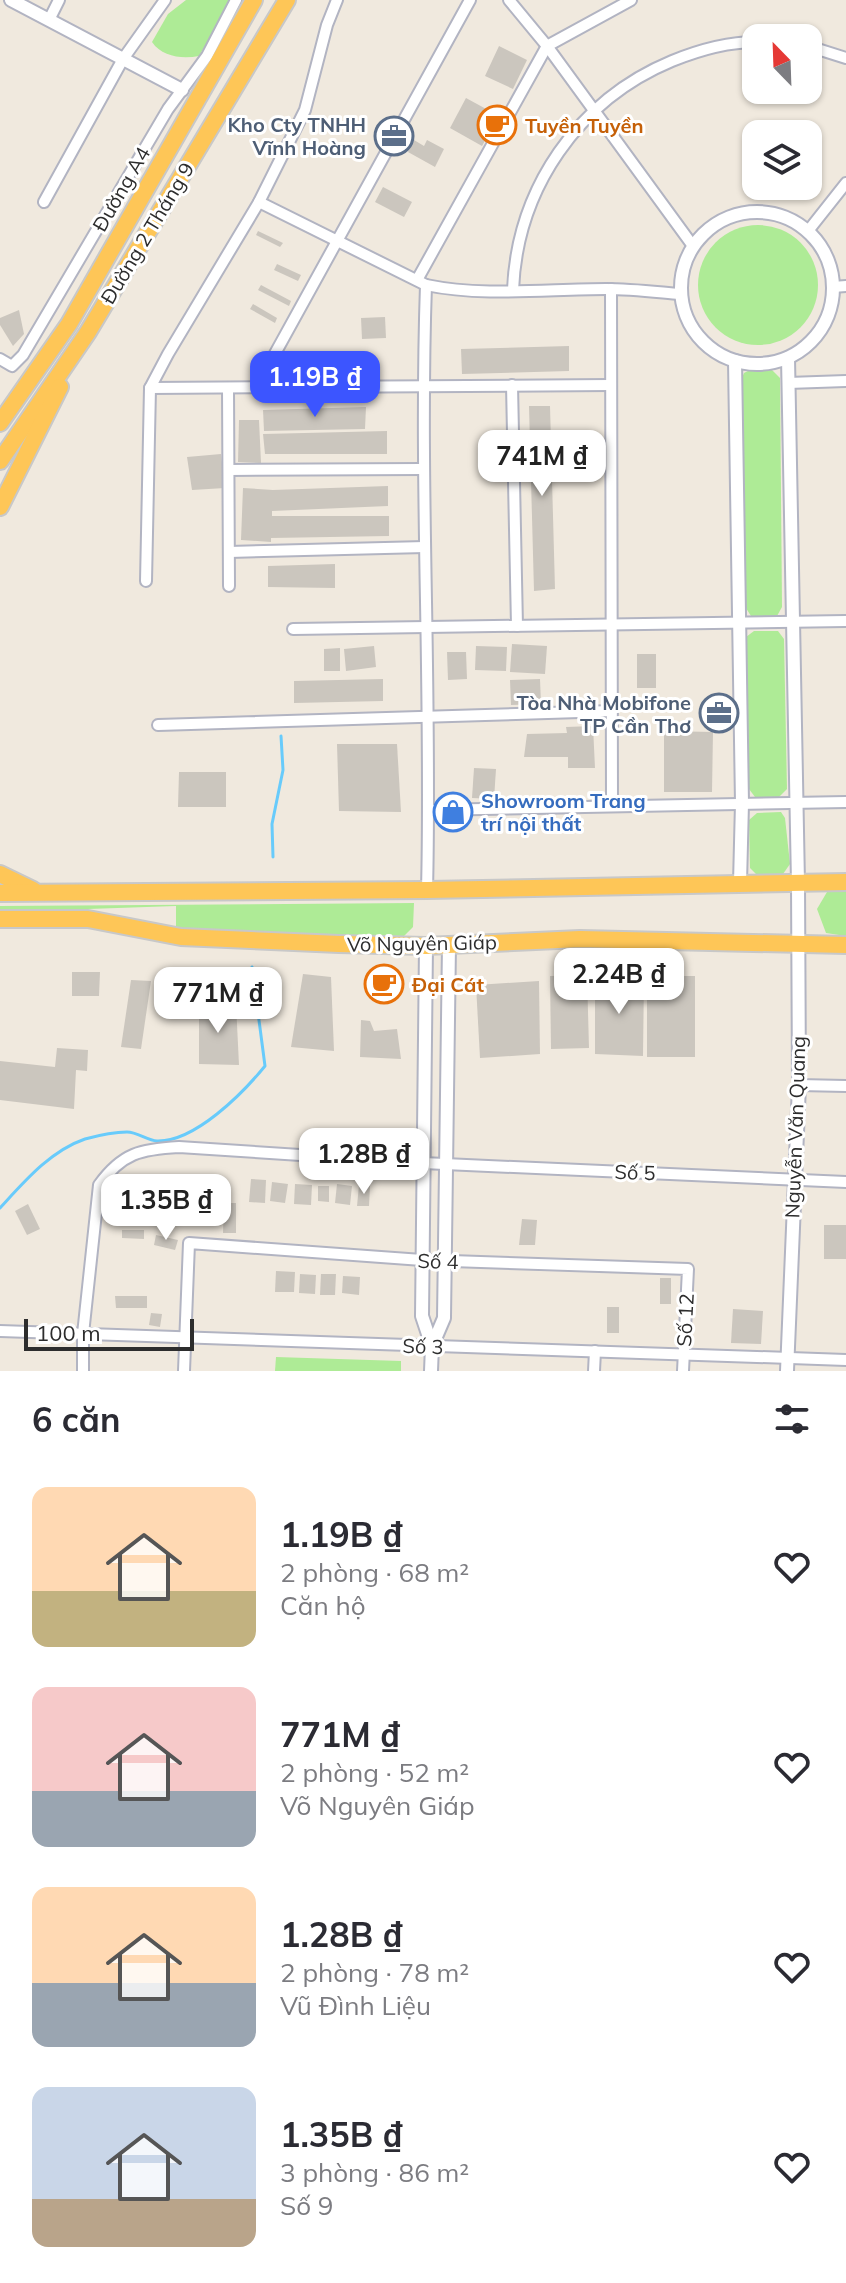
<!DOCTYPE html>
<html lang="vi">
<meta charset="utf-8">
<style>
body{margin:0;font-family:Mulish,sans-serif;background:#f7f7f7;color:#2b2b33;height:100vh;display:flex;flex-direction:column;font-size:30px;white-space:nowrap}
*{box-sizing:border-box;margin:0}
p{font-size:26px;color:#7c7c81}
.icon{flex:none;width:44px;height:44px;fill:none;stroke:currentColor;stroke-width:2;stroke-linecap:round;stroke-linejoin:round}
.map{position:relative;height:1371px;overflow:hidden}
.side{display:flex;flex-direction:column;background:#fff;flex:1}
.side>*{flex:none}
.needle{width:52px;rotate:337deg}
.fabs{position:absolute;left:742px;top:24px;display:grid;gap:16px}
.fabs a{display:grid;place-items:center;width:80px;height:80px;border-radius:16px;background:#fff;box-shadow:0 2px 6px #0004;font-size:40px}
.scale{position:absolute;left:24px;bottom:20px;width:170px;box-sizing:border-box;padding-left:8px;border:4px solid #2d2d2d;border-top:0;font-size:22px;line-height:28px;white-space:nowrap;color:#2d2d2d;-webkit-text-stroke:6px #fff;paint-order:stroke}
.price{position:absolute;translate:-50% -68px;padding:0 18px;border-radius:16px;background:#fff;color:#222;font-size:26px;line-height:52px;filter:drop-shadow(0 2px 4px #0008)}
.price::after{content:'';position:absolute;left:50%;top:48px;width:24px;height:18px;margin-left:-12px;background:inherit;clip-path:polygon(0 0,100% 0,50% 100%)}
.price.current{background:#3c55ff;color:#fff}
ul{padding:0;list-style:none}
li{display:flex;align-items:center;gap:24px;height:200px;padding:0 32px}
li span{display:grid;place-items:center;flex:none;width:224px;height:160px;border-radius:16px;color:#555}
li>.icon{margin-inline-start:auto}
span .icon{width:96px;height:96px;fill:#fffc;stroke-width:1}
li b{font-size:34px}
h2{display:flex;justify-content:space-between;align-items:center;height:96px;padding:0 32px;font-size:34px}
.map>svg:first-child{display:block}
.green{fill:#aeeb96}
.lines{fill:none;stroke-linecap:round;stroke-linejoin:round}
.stream{stroke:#68cbfb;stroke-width:3}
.building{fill:#cbc6be}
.minor-casing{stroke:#b2b4c2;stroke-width:14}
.tertiary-casing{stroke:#b2b4c2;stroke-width:16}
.trunk-casing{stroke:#c8c8c8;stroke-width:20}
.minor{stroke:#fff;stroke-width:10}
.tertiary{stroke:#fff;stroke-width:12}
.trunk{stroke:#fec657;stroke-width:16}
.labels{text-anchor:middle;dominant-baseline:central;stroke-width:6;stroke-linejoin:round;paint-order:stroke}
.service-label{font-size:20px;font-weight:bold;fill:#4e5e75;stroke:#fff;text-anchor:end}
.food-label{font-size:20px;font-weight:bold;fill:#c56008;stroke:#fff;text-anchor:start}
.street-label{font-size:20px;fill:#2d2d2d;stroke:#fff}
.shop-label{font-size:20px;font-weight:bold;fill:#366cbe;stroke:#fff;text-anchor:start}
</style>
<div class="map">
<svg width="846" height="1371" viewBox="0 0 846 1371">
<rect width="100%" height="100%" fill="#f0e9de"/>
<g class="green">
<path d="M186,0H232L199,56C182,59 162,57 152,42L168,14Z"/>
<circle cx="758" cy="285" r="60"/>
<path d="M750,370H772L780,378L782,607L777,616H751L744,605L741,380L744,373Z"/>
<path d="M754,631H778L784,639L787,789L778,798L755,797L749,789L746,637Z"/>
<path d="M781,812L785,818L790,864L783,874H756L750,868L749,820L757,813Z"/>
<path d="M846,891V936L826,933L817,909L827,892Z"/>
<path d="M414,903L413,927L404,936L179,931L176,929V906L0,912V906Z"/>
<path d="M276,1357L401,1361V1371H275Z"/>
</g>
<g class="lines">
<g class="stream">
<path d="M273,857L272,824L283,770L281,736"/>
<path d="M0,1208C24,1182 50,1151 85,1139C96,1136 115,1132 127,1132C137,1132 147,1140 157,1141C195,1142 243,1093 265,1066L252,967"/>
</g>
</g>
<g class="building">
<path d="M499,46L527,60L513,89L485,76Z"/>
<path d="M466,98L499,116L482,146L450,128Z"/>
<path d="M414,140L424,146L427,140L444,149L435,167L408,152Z"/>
<path d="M383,187L412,202L404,217L375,202Z"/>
<path d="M258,231L283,243L280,247L256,235Z"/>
<path d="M277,264L301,275L298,281L274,270Z"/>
<path d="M261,285L291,301L289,306L258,290Z"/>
<path d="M253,304L277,318L275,323L250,309Z"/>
<path d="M19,310L24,334L13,346L0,325V318Z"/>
<path d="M385,317L386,338L362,339L361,318Z"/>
<path d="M569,346V371L462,374L461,349Z"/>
<path d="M529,406H550L555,589L534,591Z"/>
<path d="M366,407L365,429L264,431L263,410Z"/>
<path d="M239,420H259L261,463L238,462Z"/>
<path d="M387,431V454H265L263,434Z"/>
<path d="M221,454L225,488L192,490L187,457Z"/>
<path d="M388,486V506L272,511V516H389V536L271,538V542L241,540L243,488L273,490Z"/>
<path d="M335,564V588L268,587V566Z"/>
<path d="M512,644L547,646L545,674L510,672Z"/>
<path d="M374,646L376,667L346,671L344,649Z"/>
<path d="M476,646L507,647L506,671L475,670Z"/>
<path d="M340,648V671H324V649Z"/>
<path d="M447,652H466L467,679L448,680Z"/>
<rect x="637" y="654" width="19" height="34"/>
<path d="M383,679V701L294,703V681Z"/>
<path d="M540,679L541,704L511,705L510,680Z"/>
<path d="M593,726L595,768H568V757H524L527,734L567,733L566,727Z"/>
<path d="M664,731L713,732L712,792H664Z"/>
<path d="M337,744H397L401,812L339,811Z"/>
<path d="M474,768L496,769L494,799L472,798Z"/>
<path d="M179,772H226V807H178Z"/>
<path d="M72,972H100L99,996H72Z"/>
<path d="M303,974L331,977L334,1051L291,1047Z"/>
<path d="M587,975L589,1048L551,1049L550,976Z"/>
<rect x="647" y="976" width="48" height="81"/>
<path d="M595,977H644L643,1056L595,1054Z"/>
<path d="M131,980L151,981L141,1049L121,1047Z"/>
<path d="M539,981L540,1054L480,1058L476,985Z"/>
<path d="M236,1004L239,1065L199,1064V1006Z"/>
<path d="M361,1020L370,1021L374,1031L397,1029L401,1059L360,1057Z"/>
<path d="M57,1048L88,1050L87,1071L76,1070L74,1109L0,1100V1061L55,1067Z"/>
<path d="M177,1174L191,1175L189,1200L175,1199Z"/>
<path d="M251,1179L266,1180L265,1203L249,1202Z"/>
<path d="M272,1182L288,1184L285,1203L270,1201Z"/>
<path d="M295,1184L312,1185L311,1205L294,1204Z"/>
<path d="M337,1184L352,1186L350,1205L335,1203Z"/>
<path d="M359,1185L370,1186L369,1206H357Z"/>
<path d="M318,1186H329V1202L318,1201Z"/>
<path d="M224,1203H236V1233H223Z"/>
<path d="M28,1204L40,1229L27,1235L15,1211Z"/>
<path d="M522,1219L537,1220L535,1245H519Z"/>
<rect x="824" y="1225" width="22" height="34"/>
<path d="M122,1230H144V1239L122,1238Z"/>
<path d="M156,1235L178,1240L175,1250L154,1245Z"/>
<path d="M276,1271L295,1272L294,1292H275Z"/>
<path d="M300,1274L316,1275L315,1294L299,1293Z"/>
<path d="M321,1274H336L335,1295H320Z"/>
<path d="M343,1276L360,1277L359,1295L342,1293Z"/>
<rect x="660" y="1278" width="11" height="26"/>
<path d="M115,1296H147V1308H116Z"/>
<rect x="607" y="1307" width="12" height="26"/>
<path d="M733,1309L763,1311L761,1344L731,1343Z"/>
<path d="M151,1313L162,1314L160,1327L149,1325Z"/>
</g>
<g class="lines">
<g class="minor-casing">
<g id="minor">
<path d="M509,0L547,46L693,246"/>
<path d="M49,20L59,0"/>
<path d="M808,46L846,58"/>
<path d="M44,202L123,59L165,0"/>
<path d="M259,202L426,285C484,297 547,289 606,289C631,289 656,292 680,294"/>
<path d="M808,231L846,183"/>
<path d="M417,280L547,46L631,0"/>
<path d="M426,285C419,486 432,688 427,890"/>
<path d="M833,287L846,286"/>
<path d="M611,289L612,804"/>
<path d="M513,290C517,189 578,100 672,61C699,50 727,42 756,42"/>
<path d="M0,359L12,366L23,355L168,109L207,56L236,0"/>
<path d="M788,383L846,381"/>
<path d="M512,385L517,626"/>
<path d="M150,388L611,385"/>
<path d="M228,388L229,586"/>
<path d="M256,388L470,0"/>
<path d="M229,470L423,469"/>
<path d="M229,552L425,547"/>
<path d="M146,581L150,388L168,354L259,202L305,110L327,25L337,0"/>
<path d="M293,629L846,621"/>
<path d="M158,725L612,711"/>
<path d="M429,810L846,802"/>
<path d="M799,1085L846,1086"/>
<path d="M0,1331L846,1360"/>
<path d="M83,1371V1334L99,1185C122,1153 141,1149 179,1147L423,1163L846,1182"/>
<path d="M184,1371L189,1243L422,1260L688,1269L683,1371"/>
<path d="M594,1371L595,1351"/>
</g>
</g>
<g class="tertiary-casing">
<g id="tertiary">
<path d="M11,0L182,90"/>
<circle cx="757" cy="288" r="76"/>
<path d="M735,361L742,803L740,883"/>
<path d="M426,946L422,1316L432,1346"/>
<path d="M431,1371L432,1346L444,1318L449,945"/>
<path d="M787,1371L799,1085L798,883L788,358"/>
</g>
</g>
<g class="trunk-casing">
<g id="trunk">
<path d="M0,423L69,324L254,0"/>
<path d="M0,461L88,332L287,0"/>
<path d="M0,507L60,387"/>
<path d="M0,874L33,890"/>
<path d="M0,893L427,890L846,882"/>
<path d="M0,919H88L181,937L339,944L426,946L580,939L846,945"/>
</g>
</g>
<use href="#minor" class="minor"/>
<use href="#tertiary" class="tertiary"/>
<use href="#trunk" class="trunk"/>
</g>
<defs>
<g id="cafe-ring" transform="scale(2)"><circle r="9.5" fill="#fff" stroke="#e8710a" stroke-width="1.5"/><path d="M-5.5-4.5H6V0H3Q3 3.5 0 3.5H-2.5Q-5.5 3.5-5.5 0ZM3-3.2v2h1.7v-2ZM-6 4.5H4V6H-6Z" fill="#e8710a"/></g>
<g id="office-ring" transform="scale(2)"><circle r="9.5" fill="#fff" stroke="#5c6f8a" stroke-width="1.5"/><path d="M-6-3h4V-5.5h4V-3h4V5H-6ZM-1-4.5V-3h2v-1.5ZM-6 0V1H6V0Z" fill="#5c6f8a"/></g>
<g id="shop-ring" transform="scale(2)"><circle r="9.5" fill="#fff" stroke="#3f7fe0" stroke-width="1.5"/><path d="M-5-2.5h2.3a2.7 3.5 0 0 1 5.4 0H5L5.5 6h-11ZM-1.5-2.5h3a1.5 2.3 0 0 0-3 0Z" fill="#3f7fe0"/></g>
</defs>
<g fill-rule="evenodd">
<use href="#cafe-ring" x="497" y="125"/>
<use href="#office-ring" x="394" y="136"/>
<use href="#office-ring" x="719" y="713"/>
<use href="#shop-ring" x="453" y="812"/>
<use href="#cafe-ring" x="384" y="984"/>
</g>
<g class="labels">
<g class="service-label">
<text x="366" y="124">Kho Cty TNHH<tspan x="366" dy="23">Vĩnh Hoàng</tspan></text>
<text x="691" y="702">Tòa Nhà Mobifone<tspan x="691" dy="23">TP Cần Thơ</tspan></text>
</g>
<g class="food-label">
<text x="525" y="125">Tuyền Tuyền</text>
<text x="412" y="984">Đại Cát</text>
</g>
<g class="street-label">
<text transform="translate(121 189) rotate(-60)">Đường A4</text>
<text transform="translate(147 233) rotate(-59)">Đường 2 Tháng 9</text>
<text transform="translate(422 943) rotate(-1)">Võ Nguyên Giáp</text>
<text transform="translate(795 1127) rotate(-88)">Nguyễn Văn Quang</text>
<text transform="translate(635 1172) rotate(2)">Số 5</text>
<text transform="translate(438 1261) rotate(2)">Số 4</text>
<text transform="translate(685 1320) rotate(-87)">Số 12</text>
<text transform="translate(423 1346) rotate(2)">Số 3</text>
</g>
<g class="shop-label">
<text x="481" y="800">Showroom Trang<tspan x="481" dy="23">trí nội thất</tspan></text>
</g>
</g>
</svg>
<div class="fabs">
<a><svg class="needle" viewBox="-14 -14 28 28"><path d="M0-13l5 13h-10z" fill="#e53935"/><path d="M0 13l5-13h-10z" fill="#7c7c81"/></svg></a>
<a><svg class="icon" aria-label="layers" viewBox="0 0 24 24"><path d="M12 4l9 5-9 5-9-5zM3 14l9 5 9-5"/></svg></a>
</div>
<div class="scale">100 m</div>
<b class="price current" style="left:315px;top:419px">1.19B ₫</b>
<b class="price" style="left:542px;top:498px">741M ₫</b>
<b class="price" style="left:619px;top:1016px">2.24B ₫</b>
<b class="price" style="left:218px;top:1035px">771M ₫</b>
<b class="price" style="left:364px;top:1196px">1.28B ₫</b>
<b class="price" style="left:166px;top:1242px">1.35B ₫</b>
</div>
<section class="side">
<h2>6 căn<svg class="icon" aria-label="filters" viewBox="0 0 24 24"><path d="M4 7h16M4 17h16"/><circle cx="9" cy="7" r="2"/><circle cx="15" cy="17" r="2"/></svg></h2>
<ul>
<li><span style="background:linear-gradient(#ffd9b3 65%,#c2b280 0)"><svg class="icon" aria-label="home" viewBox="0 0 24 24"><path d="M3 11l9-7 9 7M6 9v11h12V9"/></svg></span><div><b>1.19B ₫</b><p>2 phòng · 68 m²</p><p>Căn hộ</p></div><svg class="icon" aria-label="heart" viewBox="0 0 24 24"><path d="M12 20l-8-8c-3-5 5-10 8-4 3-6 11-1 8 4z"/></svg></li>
<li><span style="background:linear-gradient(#f6c9c9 65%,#9aa5b1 0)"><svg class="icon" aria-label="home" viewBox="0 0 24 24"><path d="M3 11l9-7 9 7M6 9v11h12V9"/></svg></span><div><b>771M ₫</b><p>2 phòng · 52 m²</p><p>Võ Nguyên Giáp</p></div><svg class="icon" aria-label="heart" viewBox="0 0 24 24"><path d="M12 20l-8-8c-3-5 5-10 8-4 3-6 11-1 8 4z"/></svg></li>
<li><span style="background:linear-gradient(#ffd9b3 60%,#9aa5b1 0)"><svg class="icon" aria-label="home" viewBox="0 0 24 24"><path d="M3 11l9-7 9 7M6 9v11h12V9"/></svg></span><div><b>1.28B ₫</b><p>2 phòng · 78 m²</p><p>Vũ Đình Liệu</p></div><svg class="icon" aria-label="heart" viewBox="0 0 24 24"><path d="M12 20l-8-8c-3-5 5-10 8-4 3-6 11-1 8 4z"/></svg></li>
<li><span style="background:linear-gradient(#c9d6e8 70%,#b9a48a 0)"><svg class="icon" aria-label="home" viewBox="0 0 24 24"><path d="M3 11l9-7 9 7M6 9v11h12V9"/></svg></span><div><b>1.35B ₫</b><p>3 phòng · 86 m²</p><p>Số 9</p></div><svg class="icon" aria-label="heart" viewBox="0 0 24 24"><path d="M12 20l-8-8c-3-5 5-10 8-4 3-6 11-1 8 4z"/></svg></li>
</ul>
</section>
